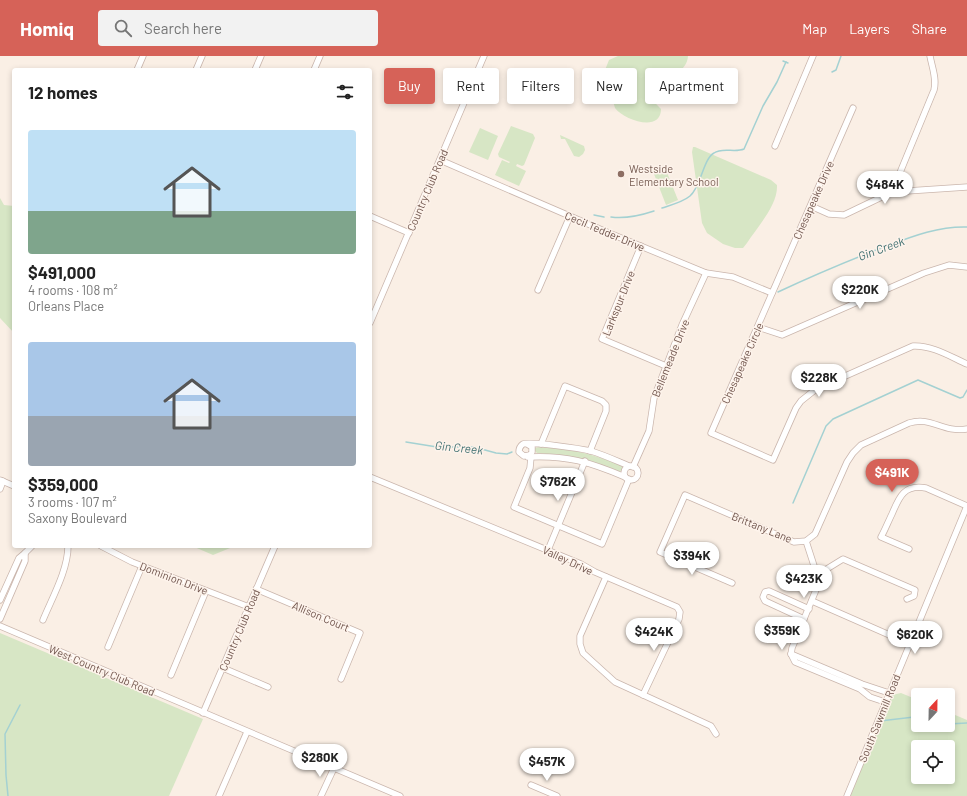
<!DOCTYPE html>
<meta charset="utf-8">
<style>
body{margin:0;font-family:Barlow,sans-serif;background:#f2f2f2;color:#222;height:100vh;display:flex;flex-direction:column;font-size:15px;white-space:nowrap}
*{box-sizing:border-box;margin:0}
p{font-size:13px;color:#767676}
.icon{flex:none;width:22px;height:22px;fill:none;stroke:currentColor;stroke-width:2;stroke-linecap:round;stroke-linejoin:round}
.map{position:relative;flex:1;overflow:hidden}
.side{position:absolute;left:12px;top:12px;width:360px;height:480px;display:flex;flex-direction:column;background:#fff;border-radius:4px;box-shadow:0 2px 6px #0003}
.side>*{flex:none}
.hud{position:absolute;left:384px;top:12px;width:380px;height:36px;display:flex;gap:8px}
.needle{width:26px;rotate:22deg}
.tools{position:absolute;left:911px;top:632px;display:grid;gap:8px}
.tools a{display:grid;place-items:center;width:44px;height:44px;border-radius:4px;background:#fff;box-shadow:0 2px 6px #0003;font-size:20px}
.price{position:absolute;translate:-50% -34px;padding:0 9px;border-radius:14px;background:#fff;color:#222;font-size:13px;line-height:26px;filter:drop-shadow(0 1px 2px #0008)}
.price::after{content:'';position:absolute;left:50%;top:24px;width:12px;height:9px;margin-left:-6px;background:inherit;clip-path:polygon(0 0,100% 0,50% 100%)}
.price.current{background:#d66258;color:#fff}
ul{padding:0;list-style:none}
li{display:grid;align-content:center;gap:8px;height:212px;padding:0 16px}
li span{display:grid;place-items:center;height:124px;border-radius:4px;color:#555}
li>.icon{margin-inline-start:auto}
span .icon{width:72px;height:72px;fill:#fffc;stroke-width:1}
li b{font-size:17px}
h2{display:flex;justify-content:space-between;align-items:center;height:48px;padding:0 16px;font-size:17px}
.pill{padding:0 14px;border-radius:4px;background:#fff;box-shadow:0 2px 6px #0003;font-size:14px;line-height:36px}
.pill.current{background:#d66258;color:#fff}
header{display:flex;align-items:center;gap:24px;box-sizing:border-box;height:56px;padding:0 20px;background:#d66258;color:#fff}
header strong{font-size:19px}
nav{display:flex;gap:22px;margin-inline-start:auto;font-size:14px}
.search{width:280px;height:36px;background:#f2f2f2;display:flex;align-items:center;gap:10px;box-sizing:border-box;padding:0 14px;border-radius:4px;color:#767676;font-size:15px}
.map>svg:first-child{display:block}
.green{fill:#d7e6c5;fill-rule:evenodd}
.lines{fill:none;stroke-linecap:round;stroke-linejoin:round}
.stream{stroke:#a4d1d2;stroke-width:1.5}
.minor-casing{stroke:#cab6ad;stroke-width:7}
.minor{stroke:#fff;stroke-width:5.5}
.education-dot{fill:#8d6e63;stroke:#fdf3eb;stroke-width:1.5}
.labels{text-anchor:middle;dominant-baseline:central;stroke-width:3;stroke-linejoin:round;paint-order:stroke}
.education-label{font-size:11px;fill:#785e54;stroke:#fdf3eb;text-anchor:start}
.street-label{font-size:11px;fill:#70554d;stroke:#fdf3eb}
.water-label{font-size:12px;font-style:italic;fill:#437273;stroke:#fdf3eb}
</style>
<header>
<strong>Homiq</strong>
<div class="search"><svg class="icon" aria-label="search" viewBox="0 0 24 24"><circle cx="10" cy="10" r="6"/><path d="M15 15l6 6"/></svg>Search here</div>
<nav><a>Map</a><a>Layers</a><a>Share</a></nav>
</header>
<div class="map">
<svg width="967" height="740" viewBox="0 0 967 740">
<rect width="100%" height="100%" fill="#faefe5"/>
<g class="green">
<path d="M618,0H688C687,16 667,24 654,31C646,40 655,46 661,53C661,77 624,64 615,52L606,21L605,14L609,4Z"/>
<path d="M511,70L533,78L535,82L524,109L522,110L517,108L516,110L526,115L519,130L495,119L502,104L509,107L510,106L499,101L498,98Z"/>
<path d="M480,72L498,80L488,104L469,96Z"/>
<path d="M560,79L584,90L585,94L583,98L579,101L574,100L565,83H561Z"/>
<path d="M693,91H695L771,124L777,129C778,149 758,170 747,187L743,192H735L723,188L707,177L702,167L692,96Z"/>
<path d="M666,114L678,144L666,149L654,118Z"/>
<path d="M0,142L4,149L14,150V277L0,262Z"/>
<path d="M539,391C572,393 591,397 622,410L623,413L619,416C590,403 568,400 537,397L534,394L535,392Z"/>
<path d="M192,490H235L213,499Z"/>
<path d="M0,577L203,663L169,740H0Z"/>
<path d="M901,637L918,644V669H948V656L967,664V740H850L892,639ZM918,691H948V721H918Z"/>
</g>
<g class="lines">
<g class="stream">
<path d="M783,5L788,7"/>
<path d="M832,16L836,14L841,0"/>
<path d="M662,152C671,149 683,146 690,140C701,131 703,103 714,97C722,91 735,97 744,93L763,50L777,26L786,6"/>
<path d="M594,159L604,161"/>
<path d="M611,161C626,163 639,160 654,155"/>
<path d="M778,236C810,221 843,207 876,194C906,183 935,170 967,171"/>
<path d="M406,386L437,391H474L496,397L507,398L512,396"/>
<path d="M793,447L826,370L833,363L918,324L960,342L963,341L967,334"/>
<path d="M880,665L914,661L918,662"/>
<path d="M948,668L967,667"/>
<path d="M8,740L6,719L5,678L20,649"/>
</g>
<g class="minor-casing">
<g id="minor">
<path d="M137,14L143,0"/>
<path d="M196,14L202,0"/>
<path d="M255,14L261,0"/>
<path d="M314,14L320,0"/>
<path d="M853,52L711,377L773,404L796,352L801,345L816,333L913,290C932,289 951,301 967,308"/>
<path d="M775,90L813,0"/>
<path d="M440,104L609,177L706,217L733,221L772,237"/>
<path d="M892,136L934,34C937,23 932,11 930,0"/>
<path d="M811,150L829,158L844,159L892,136L967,131"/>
<path d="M370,160L409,177"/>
<path d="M641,190L602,283L666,310"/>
<path d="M538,234L570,160"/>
<path d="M370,267L484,0"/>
<path d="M758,271L782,279L924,217L949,209L967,211"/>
<path d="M527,388L532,391V396L530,399L524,400L519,396C519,393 520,390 523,388C530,385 582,393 591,395C604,399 617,405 629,410"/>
<path d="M541,388L565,330L602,345L606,349V355L590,395"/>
<path d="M528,401C566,399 590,406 625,421"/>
<path d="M531,401L530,412L514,451L602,488L629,423"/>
<circle cx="631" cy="417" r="7"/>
<path d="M633,411L649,375L654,342L682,269L706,217"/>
<path d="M370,421L581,508L595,516L677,551L680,556L679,563L643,639"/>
<path d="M0,424L14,430"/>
<path d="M0,433L3,425"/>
<path d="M101,490L132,506L249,551"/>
<path d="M909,493L881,481C885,474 888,466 892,458C899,441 904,428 926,432L967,450"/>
<path d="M548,494L585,405"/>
<path d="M25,497L32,490"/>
<path d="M817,519L843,503L915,534L914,540L907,543"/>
<path d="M606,521L580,580V588L583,597L615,626L711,670L716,678"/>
<path d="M732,527L660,496L685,439L794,486L806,485L815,478L847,406L853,397L861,389L909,367C932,360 942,377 967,373"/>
<path d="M256,533L360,577L341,623"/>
<path d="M0,544L19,502L25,497V505L0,563"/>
<path d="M812,545L894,581"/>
<path d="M804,563L765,545L763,541L765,536L769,535L809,553"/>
<path d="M43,564C52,542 68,514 68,490"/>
<path d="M0,570L400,740"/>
<path d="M108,591L142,510"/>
<path d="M791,598L792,592L818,529L817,519L806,485"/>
<path d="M223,612L268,631"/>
<path d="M171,619L206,535"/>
<path d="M885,646L870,641L860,633L795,606L791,598L862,628L889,637"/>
<path d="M203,657L275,490"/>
<path d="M531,729L557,740"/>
<path d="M219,740L247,676"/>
<path d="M321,740L334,712"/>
<path d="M847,740L967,450"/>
</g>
</g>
<use href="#minor" class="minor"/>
</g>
<circle class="education-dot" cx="621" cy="118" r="4"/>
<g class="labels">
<g class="education-label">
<text x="629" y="112">Westside<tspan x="629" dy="13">Elementary School</tspan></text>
</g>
<g class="street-label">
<text transform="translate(427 134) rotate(-67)">Country Club Road</text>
<text transform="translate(813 144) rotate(-66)">Chesapeake Drive</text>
<text transform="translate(605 175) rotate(23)">Cecil Tedder Drive</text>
<text transform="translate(618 247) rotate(-68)">Larkspur Drive</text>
<text transform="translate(670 302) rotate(-68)">Bellemeade Drive</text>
<text transform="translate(742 307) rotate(-66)">Chesapeake Circle</text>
<text transform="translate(762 471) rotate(22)">Brittany Lane</text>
<text transform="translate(568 504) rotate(25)">Valley Drive</text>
<text transform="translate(174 522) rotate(21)">Dominion Drive</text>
<text transform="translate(321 560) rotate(23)">Allison Court</text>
<text transform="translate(239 574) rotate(-67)">Country Club Road</text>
<text transform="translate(102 614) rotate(23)">West Country Club Road</text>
<text transform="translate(879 662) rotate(-68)">South Sawmill Road</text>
</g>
<g class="water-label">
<text transform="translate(881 192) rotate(-20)">Gin Creek</text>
<text transform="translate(459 391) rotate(6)">Gin Creek</text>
</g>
</g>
</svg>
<div class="tools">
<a><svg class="needle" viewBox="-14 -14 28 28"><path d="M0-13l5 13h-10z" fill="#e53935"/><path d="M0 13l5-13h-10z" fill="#767676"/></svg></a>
<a><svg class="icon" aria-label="locate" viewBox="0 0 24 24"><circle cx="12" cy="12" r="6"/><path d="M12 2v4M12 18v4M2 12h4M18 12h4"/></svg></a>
</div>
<b class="price" style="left:885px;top:149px">$484K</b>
<b class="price" style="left:860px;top:254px">$220K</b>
<b class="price" style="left:819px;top:342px">$228K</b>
<b class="price current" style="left:892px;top:437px">$491K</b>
<b class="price" style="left:558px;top:446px">$762K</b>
<b class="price" style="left:692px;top:520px">$394K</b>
<b class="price" style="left:804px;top:543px">$423K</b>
<b class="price" style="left:782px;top:595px">$359K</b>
<b class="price" style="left:654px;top:596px">$424K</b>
<b class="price" style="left:915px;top:599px">$620K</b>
<b class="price" style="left:320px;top:722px">$280K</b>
<b class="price" style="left:547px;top:726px">$457K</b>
<div class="hud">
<a class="pill current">Buy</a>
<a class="pill">Rent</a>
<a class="pill">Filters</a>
<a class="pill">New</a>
<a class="pill">Apartment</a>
</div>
<section class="side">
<h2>12 homes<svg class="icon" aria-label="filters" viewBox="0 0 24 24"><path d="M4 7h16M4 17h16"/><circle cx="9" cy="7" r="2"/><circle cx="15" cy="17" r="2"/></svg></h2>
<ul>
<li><span style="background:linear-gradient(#bfe0f5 65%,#7fa58c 0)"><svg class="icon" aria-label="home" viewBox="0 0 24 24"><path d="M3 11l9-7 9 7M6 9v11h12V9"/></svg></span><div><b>$491,000</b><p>4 rooms · 108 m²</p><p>Orleans Place</p></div></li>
<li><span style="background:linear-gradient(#a9c7e8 60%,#9aa5b1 0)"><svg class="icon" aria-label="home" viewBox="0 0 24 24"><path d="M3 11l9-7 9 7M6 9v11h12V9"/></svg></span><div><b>$359,000</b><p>3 rooms · 107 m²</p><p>Saxony Boulevard</p></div></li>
</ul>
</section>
</div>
